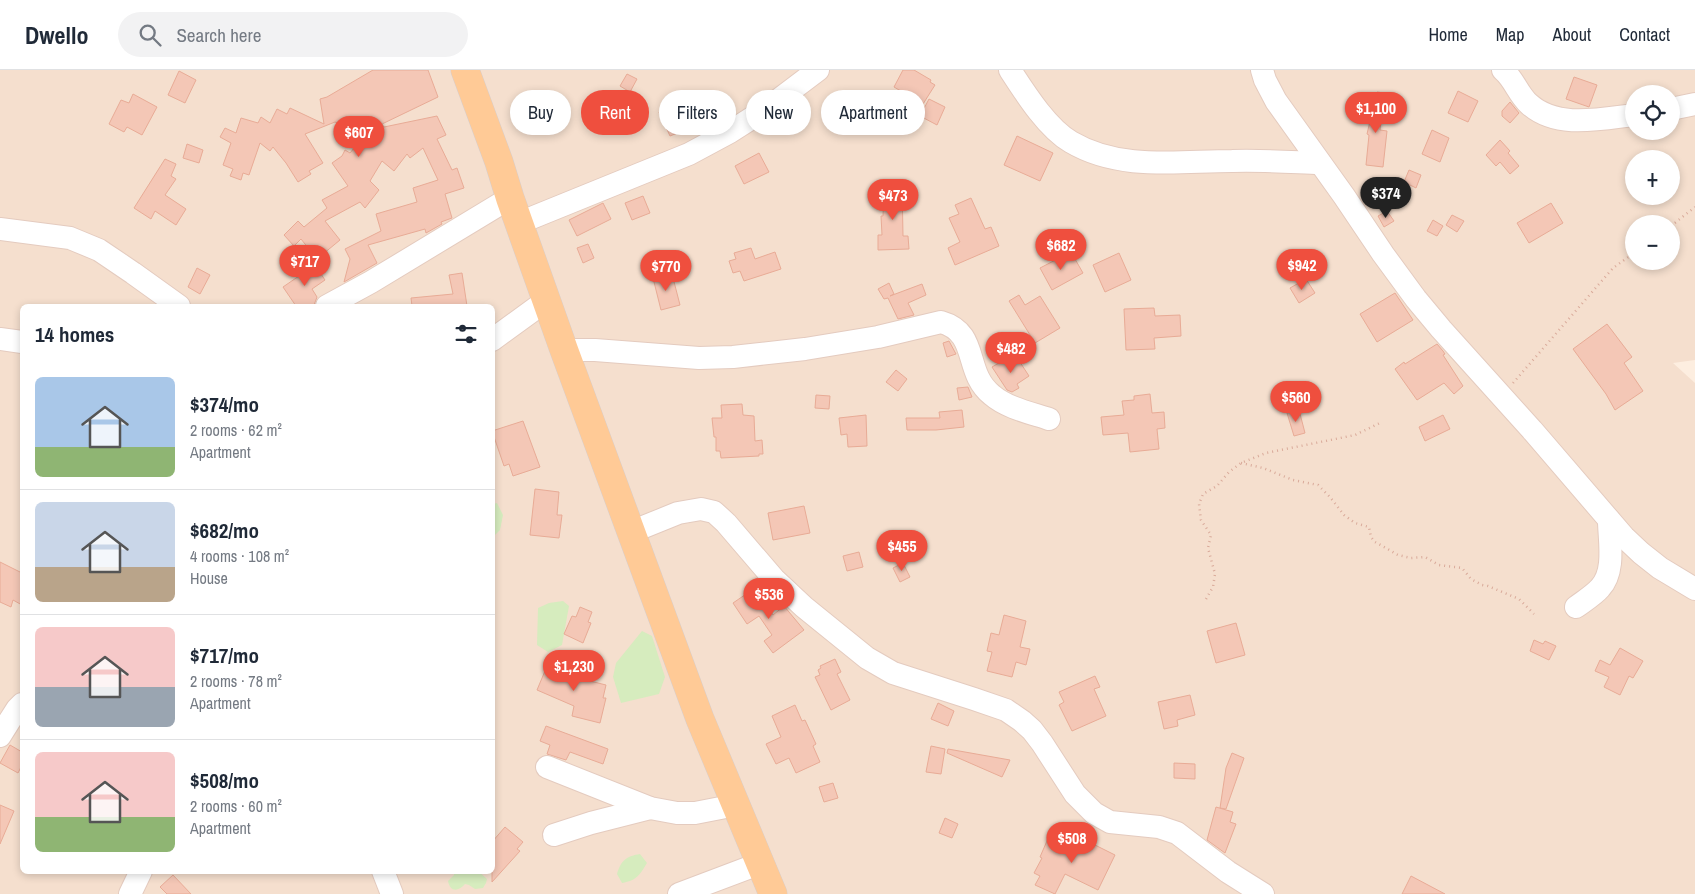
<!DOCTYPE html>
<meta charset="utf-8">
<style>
body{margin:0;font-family:"Archivo Narrow",sans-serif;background:#f2f2f3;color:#1f2937;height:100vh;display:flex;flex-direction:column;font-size:19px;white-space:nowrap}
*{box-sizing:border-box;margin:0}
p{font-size:16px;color:#747a83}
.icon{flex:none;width:28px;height:28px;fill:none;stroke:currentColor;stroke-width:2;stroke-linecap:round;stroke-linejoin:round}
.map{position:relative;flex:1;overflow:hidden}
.side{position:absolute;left:20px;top:234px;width:475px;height:570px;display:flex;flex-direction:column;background:#fff;border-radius:8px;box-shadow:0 2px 8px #0003}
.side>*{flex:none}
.top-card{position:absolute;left:510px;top:20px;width:475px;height:45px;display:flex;gap:10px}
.buttons{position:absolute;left:1625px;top:15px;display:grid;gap:10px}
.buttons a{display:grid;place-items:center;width:55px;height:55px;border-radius:50%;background:#fff;box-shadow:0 2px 8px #0003;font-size:25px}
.price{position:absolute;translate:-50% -42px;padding:0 11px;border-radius:18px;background:#ef4f3e;color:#fff;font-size:16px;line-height:32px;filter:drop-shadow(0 1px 2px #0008)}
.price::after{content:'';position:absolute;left:50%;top:30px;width:15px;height:11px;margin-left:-8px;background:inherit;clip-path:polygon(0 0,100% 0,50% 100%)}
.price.current{background:#222;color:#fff}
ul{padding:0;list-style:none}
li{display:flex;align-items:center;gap:15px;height:125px;padding:0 15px}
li+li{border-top:1px solid #e0e1e3}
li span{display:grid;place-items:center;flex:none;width:140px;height:100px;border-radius:8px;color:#555}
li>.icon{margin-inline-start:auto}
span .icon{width:60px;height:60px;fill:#fffc;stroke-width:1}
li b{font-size:21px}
h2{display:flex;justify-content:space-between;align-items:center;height:60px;padding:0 15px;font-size:21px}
.tag{padding:0 18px;border-radius:22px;background:#fff;box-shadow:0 2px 8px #0003;font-size:18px;line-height:45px}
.tag.current{background:#ef4f3e;color:#fff}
header{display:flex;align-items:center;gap:30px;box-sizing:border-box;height:70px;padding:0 25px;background:#fff;border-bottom:1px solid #e0e1e3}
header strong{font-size:24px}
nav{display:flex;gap:28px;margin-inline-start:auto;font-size:18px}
.search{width:350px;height:45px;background:#f2f2f3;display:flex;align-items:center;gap:12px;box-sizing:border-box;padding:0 18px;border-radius:28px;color:#747a83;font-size:19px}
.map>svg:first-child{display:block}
.residential{fill:#f5dfce;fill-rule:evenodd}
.green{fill:#d6ecbe}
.building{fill:#f4c7b6;stroke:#e8ab96}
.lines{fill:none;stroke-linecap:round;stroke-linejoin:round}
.minor-casing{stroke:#e4cbbf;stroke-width:24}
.major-casing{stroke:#d9cecb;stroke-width:29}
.path{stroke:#d9aa9a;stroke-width:2.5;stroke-dasharray:1 4;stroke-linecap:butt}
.minor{stroke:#fff;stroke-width:22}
.major{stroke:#ffca96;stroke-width:28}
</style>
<header>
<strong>Dwello</strong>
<div class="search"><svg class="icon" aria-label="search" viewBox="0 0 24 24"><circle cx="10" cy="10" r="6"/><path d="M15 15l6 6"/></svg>Search here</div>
<nav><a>Home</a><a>Map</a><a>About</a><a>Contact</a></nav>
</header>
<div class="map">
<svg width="1695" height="824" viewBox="0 0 1695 824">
<rect width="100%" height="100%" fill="#fdeee0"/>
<path class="residential" d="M0,0H1695V290L1673,293L1695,313V824H0ZM1634,24H1671V61H1634ZM1634,89H1671V126H1634ZM1634,154H1671V191H1634ZM22,236H492V801H22Z"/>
<g class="green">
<path d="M497,433L503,445L500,460L493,467V434Z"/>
<path d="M563,531L569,536L562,575L548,582L537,575L538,538L549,533Z"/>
<path d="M642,561L652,566L665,607L659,624L621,633L613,607L616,593Z"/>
<path d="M640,784L647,793C639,806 637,810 622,813L617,804C621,790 627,786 640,784Z"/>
<path d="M454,801H478L487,809L486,813L483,818L475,819L469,815L465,814C458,822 450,822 448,811L454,805Z"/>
</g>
<g class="building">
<path d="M373,0H428L438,27L382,54L384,57L437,46L446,65L437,69L452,100L457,98L464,118L445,124L452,148L441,152L442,154L426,163L425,159L368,175L377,193L344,212L350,189L345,179L381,161L376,144L417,132L413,118L438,110L423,78L410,88L407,84L394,101L382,91L370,111L379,120L365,138L360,132L325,151L340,170L317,189L301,169L294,176L284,165L298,151L304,157L327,138L322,130L348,116L332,93L342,86L345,80L350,83L364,66L352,48L340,54L335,52L305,64L323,93L309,101L311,104L298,112L286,93L273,77L270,81L260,73L249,105L243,103L241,110L230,106L233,99L223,95L231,73L220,67L225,58L236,63L241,48L258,53L261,47L270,53L277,39L287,44L290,38L324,54L320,29L327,27Z"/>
<path d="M903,0H914L931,10L930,12L935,15L923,34L894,17Z"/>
<path d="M179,1L196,10L185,33L168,25Z"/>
<path d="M627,4L637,9L630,22L620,16Z"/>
<path d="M1574,7L1597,15L1589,37L1566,29Z"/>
<path d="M1458,21L1478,31L1468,52L1448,43Z"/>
<path d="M1377,22L1384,23L1380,60L1387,61L1383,97L1366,95L1369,65L1367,64L1371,47H1366L1368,35L1374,36Z"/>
<path d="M133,24L157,37L142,65L127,57L124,62L109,54L121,30L129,33Z"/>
<path d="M929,29L945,37L937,55L920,46Z"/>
<path d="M683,32L687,43L701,37L707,51L670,66L659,42Z"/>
<path d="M1510,32L1519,43L1510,53L1502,46V41Z"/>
<path d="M1432,60L1449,68L1440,92L1422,84Z"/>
<path d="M1017,66L1053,83L1040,111L1004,95Z"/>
<path d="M1500,70L1510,81L1508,83L1519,96L1510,104L1500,92L1496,96L1486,85Z"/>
<path d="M187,74L203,80L199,93L183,88Z"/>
<path d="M759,83L769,102L744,114L735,96Z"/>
<path d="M165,89L176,94L171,106L176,109L165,125L186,139L176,155L155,141L151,149L134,138Z"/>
<path d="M1409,100L1421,105L1416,118L1404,112Z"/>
<path d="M884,115H902L903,166H908L909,179L878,180V165H882L881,146H883Z"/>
<path d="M643,126L650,143L632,150L625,133Z"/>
<path d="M971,128L985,159L991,157L999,176L955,195L948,178L960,172L949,148L959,144L955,135Z"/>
<path d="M603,133L611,149L577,166L569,150Z"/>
<path d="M1551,133L1563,153L1529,173L1517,153Z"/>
<path d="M1387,141L1394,151L1384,157L1378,146Z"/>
<path d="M1452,145L1464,151L1457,162L1446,155Z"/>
<path d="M1433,150L1443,156L1437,166L1427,161Z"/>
<path d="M588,174L594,188L583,193L577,178Z"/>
<path d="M751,178L755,189L775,182L781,199L744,211L740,201L733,203L729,191L736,189L734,183Z"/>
<path d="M1071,182L1083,203L1052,220L1040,198Z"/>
<path d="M1119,183L1131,210L1105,222L1093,195Z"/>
<path d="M315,195L325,210L312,219L317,227L314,235L296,236L283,217Z"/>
<path d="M197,198L210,205L200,224L188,217Z"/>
<path d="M462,203L467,236H412L411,228L453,224L449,205Z"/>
<path d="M672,204L680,235L661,240L653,208Z"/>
<path d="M1306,209L1315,223L1299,233L1290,218Z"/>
<path d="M889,213L894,224L890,226L922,214L926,225L908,233L914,245L898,249L888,228L884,229L878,219Z"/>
<path d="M1395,223L1413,250L1377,272L1360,244Z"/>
<path d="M1019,225L1025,235L1040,226L1060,258L1035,273L1009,231Z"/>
<path d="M1154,238L1155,246L1180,245L1181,266L1154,268L1155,279L1126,280L1124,239Z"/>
<path d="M1607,254L1632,287L1624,293L1643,321L1615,340L1606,324L1573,279Z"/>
<path d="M949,271L956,284L947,287L943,273Z"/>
<path d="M1437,274L1443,281L1445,284L1443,285L1463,316L1454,324L1444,313L1417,330L1395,299L1404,292L1405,294Z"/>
<path d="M1016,286L1029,306L1017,314L1019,318L1012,322L1007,320L992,297L1004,290L1006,293Z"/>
<path d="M896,300L907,309L898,321L886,312Z"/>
<path d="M968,317L972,327L959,330L957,318Z"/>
<path d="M1150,324L1152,343L1164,342L1165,358L1157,359L1159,379L1130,382L1128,363L1103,365L1101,347L1124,345L1122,331L1134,330V326Z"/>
<path d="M816,325L830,326L829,339L815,338Z"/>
<path d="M742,334L743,345L754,346L755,371L762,370L763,384H759V386L721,388L720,381H716V367H714L712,348H722L721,335Z"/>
<path d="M962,340L964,357L936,360H907L906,348H940L939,342Z"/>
<path d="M1299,340L1305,363L1294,366L1287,343Z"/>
<path d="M866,345L867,376L848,377L847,364L841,365L839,348Z"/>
<path d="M1443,345L1450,359L1425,371L1419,357Z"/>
<path d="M523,351L540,397L513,406L509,394L504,396L492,361Z"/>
<path d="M535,419L559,422L557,445H562L559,468L530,465Z"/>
<path d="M804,436L810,463L773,470L768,443Z"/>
<path d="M859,482L863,497L847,501L843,486Z"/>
<path d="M0,492L22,503V535L13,530L11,537L0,532Z"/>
<path d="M903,493L910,507L900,512L893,498Z"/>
<path d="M755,518L773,545L784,536L804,560L773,583L764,571L772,565L759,546L747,554L733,533Z"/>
<path d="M580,537L592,542L588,552L591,553L583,573L564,564L572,546L576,547Z"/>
<path d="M1004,545L1026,551L1020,577L1030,579L1026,595L1016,592L1012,607L987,601L992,582L987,581L991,563L999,565Z"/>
<path d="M1236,553L1245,585L1216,593L1207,561Z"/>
<path d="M1534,570L1543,574L1545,571L1556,576L1549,590L1530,581Z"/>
<path d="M1620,578L1643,591L1633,608L1629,606L1620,625L1604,617L1609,607L1595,601L1600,590L1610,595Z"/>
<path d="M550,589L569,598L566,605L606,615L603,628H606L600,653L572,646L574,636L537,620Z"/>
<path d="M835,589L841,602L837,604L850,630L831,640L815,607L820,605L818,600L821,598L820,596Z"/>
<path d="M1095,606L1100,617L1094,619L1106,646L1072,661L1059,635L1064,632L1059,622Z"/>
<path d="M1190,625L1195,645L1177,650L1178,656L1164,659L1158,632Z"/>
<path d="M938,633L954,641L948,656L931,649Z"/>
<path d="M795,635L802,651L805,650L816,674L813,676L820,692L796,703L789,688L776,694L766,674L781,667L772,646Z"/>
<path d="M546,656L608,679L603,694L570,682L566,690L547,684L550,675L540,671Z"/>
<path d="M10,675L22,682V695L18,703L0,693Z"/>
<path d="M931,676L945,679L941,704L926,702Z"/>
<path d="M948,679L1010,690L1002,707L947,683Z"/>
<path d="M1232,683L1244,688L1226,739L1220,738L1226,698Z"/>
<path d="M1174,693L1195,694V709L1174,708Z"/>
<path d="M833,713L838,728L824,732L819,717Z"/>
<path d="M0,735L14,741L0,774Z"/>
<path d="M1216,737L1233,742L1230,752L1236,754L1225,783L1207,770Z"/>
<path d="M945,748L958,754L952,768L939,763Z"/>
<path d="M505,757L523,772L517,779L520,781L492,812V772Z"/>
<path d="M1050,764L1078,776L1081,768L1115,785L1098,820L1065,804L1055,824L1035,815L1040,806L1034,803L1042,788L1040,787Z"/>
<path d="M173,805L191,824H167L160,817Z"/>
<path d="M1411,806L1445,824H1402Z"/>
</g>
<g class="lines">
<g class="minor-casing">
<g id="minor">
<path d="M1010,0C1025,23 1047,58 1071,72C1120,101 1179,91 1232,91C1261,90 1291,92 1320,93"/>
<path d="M1262,0L1265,10L1276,31L1344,126L1383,184L1416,229L1441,259L1532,360L1624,467L1641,483L1660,498L1695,519"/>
<path d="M1503,0C1514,9 1518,24 1529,34C1556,59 1600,49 1634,45"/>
<path d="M1671,39L1695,34"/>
<path d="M519,153L689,84L730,62L769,37L818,0"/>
<path d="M0,159L70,168L99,180L133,203L179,236"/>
<path d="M327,236L371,212L510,128"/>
<path d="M0,269L22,272"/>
<path d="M492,270L547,230"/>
<path d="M564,280H595L699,288L733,287L805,279L878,267L941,252C980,263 963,302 992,325C1007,338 1031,343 1049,349"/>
<path d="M631,462L678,443L701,439L714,442L726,453L774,509L804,537L867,588L893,603L974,629L1006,640L1022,651L1032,660L1042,673L1075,724L1094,743L1110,752L1159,757L1177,763L1228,802L1263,824"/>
<path d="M1576,537C1584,531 1594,525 1600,518C1616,501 1609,470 1609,450"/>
<path d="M0,666L17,639L22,634"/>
<path d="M547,697L650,738L677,743H695L736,735"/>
<path d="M554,765L591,753L650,738"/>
<path d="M383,801L392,824"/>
<path d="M130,824L141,801"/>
<path d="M679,824L761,793"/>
</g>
</g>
<g class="major-casing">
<path id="major" d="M465,0L499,92L510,128L564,280L700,649L773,824"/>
</g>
<g class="path">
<path d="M1671,156L1695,137"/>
<path d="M1513,313L1613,198L1634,183"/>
<path d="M1241,393L1263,398L1293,410L1318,415L1330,427L1344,445L1355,453L1369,457L1371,467L1375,472L1386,478L1398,485L1411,488L1425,487L1439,495L1462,498L1471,509L1482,515L1488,516L1519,529L1534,544"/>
<path d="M1206,529L1213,517L1215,504L1208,478L1211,465L1201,450L1199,434L1203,424L1217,416L1229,402L1241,393L1266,383L1355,365L1380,353"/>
</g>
<use href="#minor" class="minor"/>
<use href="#major" class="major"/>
</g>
</svg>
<div class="buttons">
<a><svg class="icon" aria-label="locate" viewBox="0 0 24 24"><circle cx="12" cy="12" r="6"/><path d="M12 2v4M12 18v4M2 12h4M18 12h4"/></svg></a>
<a>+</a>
<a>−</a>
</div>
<b class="price" style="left:1376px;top:64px">$1,100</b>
<b class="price" style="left:359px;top:88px">$607</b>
<b class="price current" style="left:1386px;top:149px">$374</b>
<b class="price" style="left:893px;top:151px">$473</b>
<b class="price" style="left:1061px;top:201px">$682</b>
<b class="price" style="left:305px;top:217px">$717</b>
<b class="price" style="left:1302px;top:221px">$942</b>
<b class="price" style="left:666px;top:222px">$770</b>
<b class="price" style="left:1011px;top:304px">$482</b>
<b class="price" style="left:1296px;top:353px">$560</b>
<b class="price" style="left:902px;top:502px">$455</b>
<b class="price" style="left:769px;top:550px">$536</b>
<b class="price" style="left:574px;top:622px">$1,230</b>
<b class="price" style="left:1072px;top:794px">$508</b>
<div class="top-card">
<a class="tag">Buy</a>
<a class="tag current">Rent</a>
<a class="tag">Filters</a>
<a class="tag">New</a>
<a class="tag">Apartment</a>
</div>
<section class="side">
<h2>14 homes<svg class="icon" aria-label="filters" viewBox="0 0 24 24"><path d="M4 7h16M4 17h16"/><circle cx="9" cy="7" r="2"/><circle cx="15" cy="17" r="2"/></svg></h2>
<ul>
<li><span style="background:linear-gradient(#a9c7e8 70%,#8fb573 0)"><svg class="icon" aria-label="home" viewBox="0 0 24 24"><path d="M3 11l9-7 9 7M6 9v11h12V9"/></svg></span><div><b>$374/mo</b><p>2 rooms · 62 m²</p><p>Apartment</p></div></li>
<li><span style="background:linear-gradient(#c9d6e8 65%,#b9a48a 0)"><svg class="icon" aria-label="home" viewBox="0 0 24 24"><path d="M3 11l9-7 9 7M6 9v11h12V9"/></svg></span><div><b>$682/mo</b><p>4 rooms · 108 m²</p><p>House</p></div></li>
<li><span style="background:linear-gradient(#f6c9c9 60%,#9aa5b1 0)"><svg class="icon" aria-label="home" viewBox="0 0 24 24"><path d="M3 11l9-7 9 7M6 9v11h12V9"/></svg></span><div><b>$717/mo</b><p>2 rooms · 78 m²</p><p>Apartment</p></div></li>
<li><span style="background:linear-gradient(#f6c9c9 65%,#8fb573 0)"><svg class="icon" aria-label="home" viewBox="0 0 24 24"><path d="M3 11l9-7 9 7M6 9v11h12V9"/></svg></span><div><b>$508/mo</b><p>2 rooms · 60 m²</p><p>Apartment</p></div></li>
</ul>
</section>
</div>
